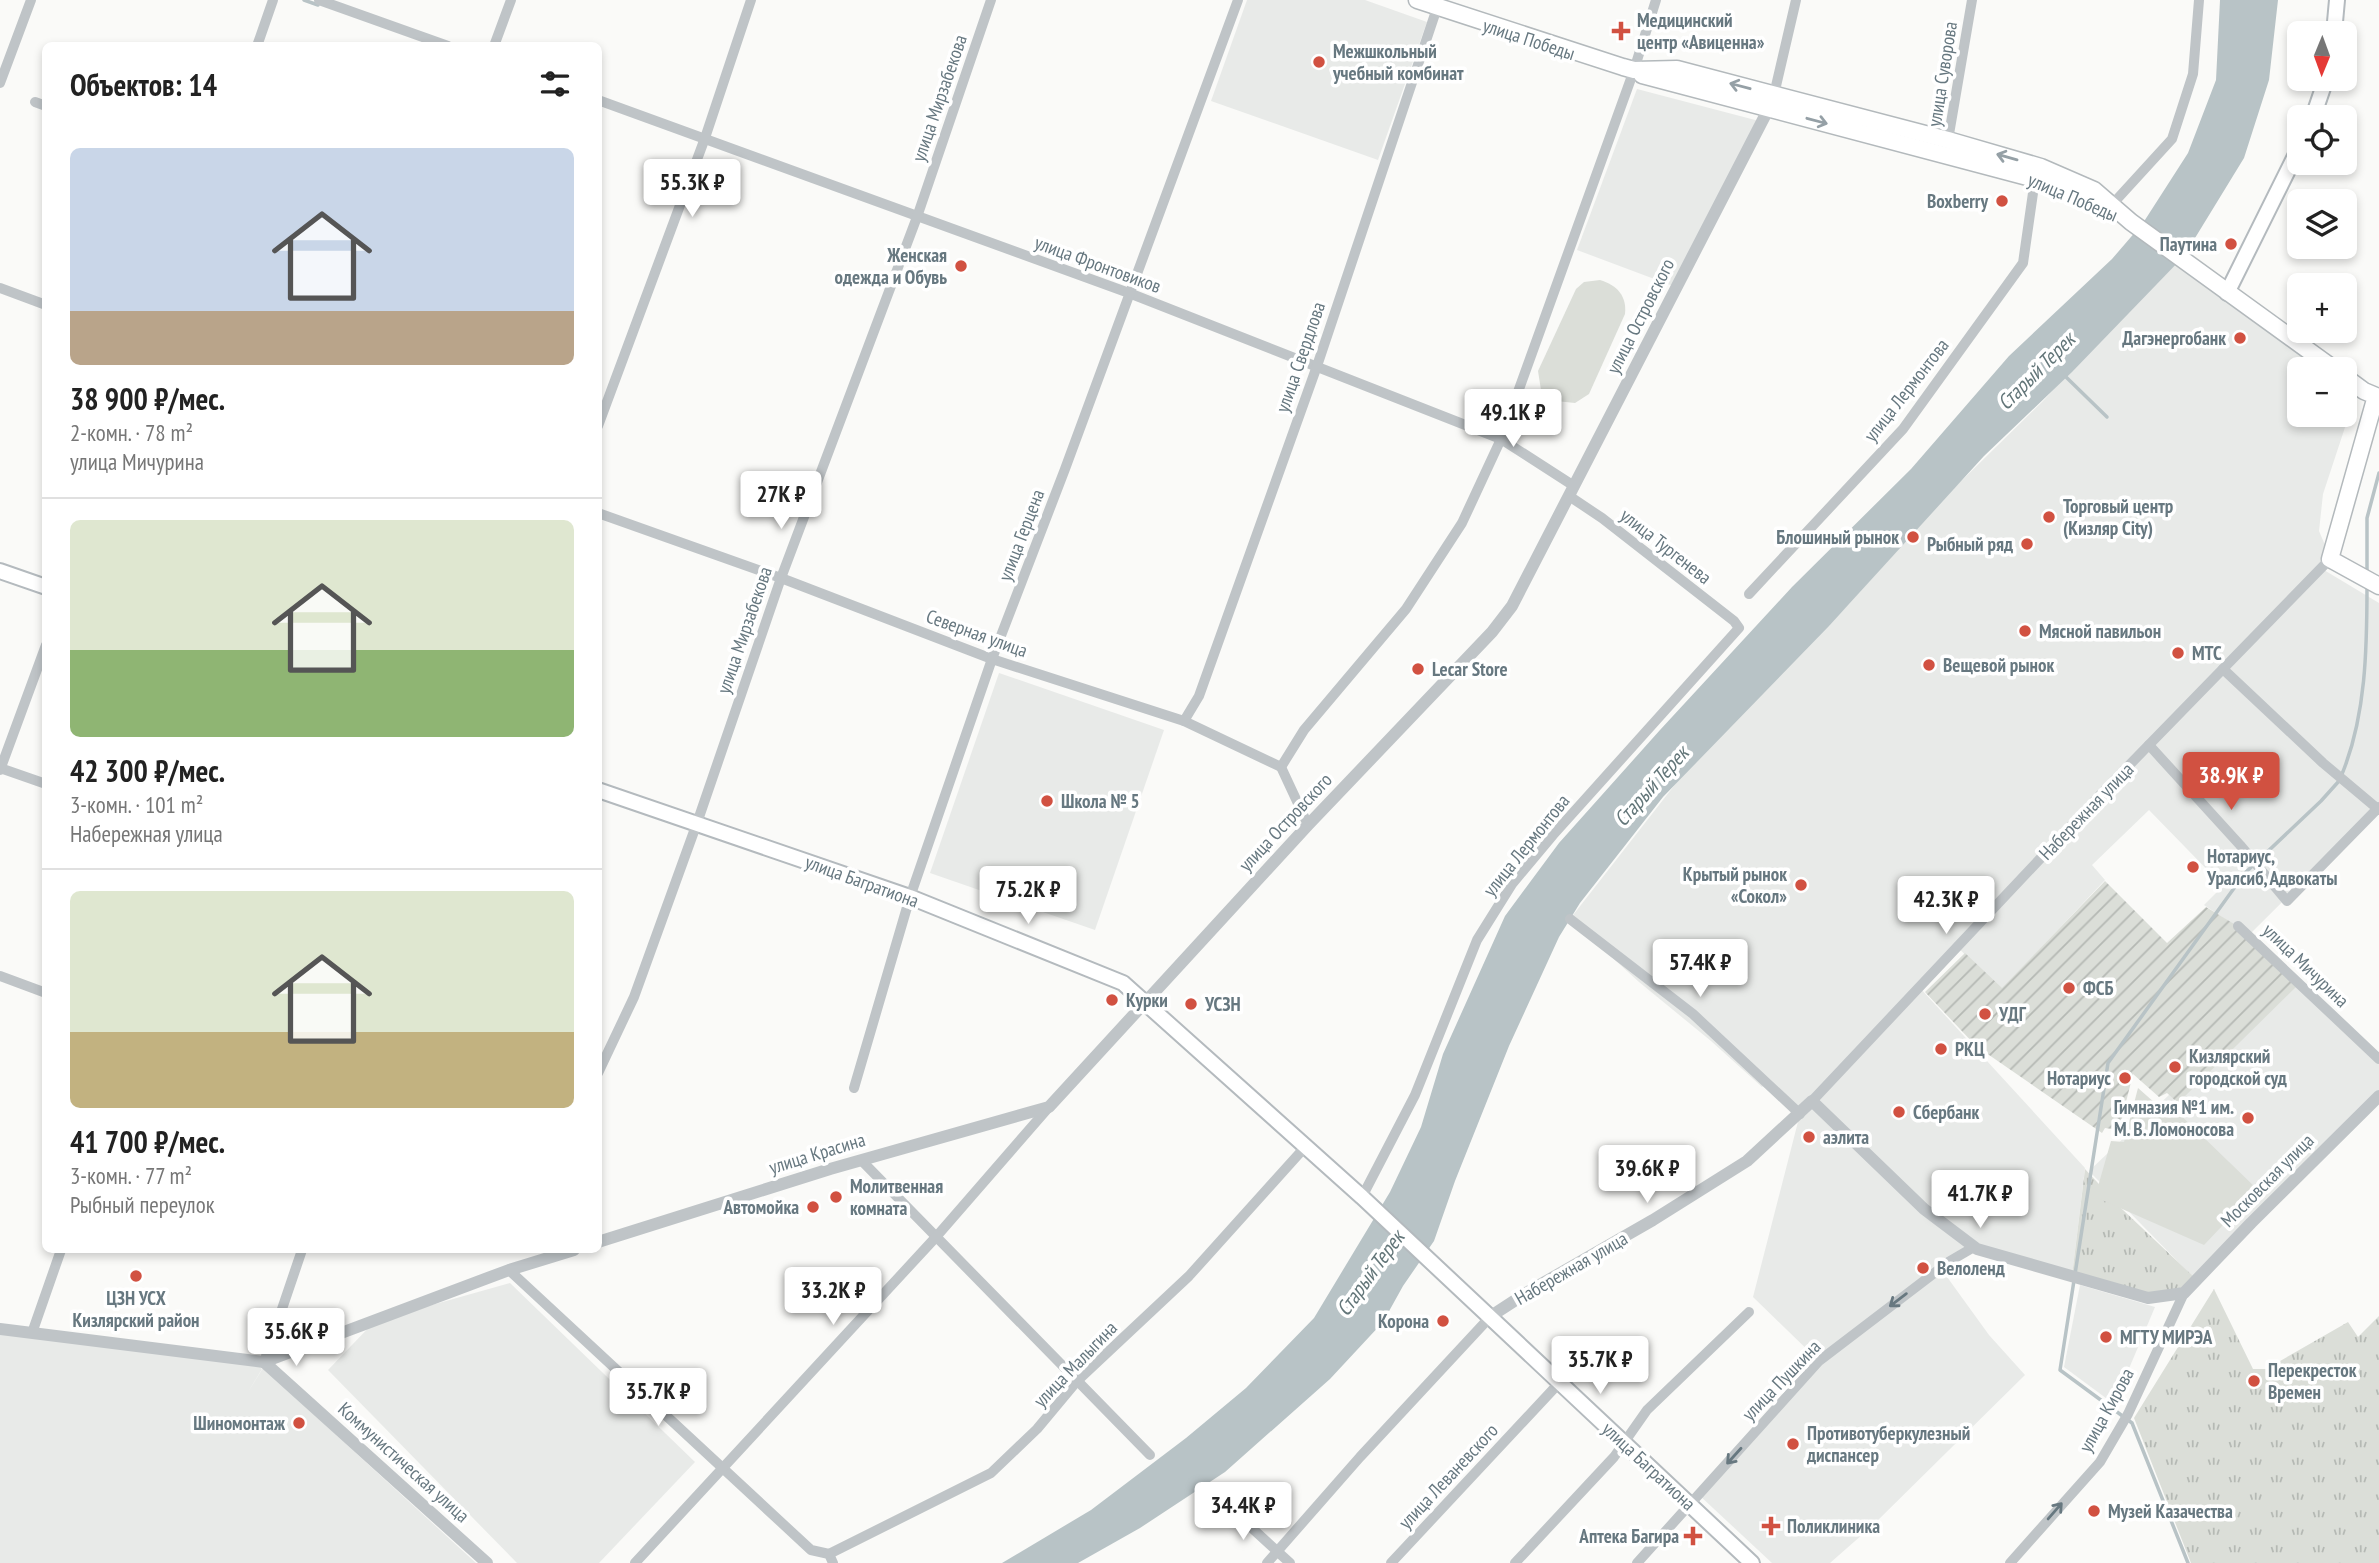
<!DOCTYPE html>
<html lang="ru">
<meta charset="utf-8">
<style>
body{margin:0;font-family:"PT Sans Narrow",sans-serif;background:#f6f6f6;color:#222;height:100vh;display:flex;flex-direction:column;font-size:26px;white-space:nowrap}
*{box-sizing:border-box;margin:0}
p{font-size:23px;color:#767676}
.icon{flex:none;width:38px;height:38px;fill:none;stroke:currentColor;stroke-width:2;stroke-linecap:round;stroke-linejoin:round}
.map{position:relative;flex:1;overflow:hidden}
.sheet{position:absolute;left:42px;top:42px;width:560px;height:1211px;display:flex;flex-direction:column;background:#fff;border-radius:10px;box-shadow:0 4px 10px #0003}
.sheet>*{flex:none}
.needle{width:46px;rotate:181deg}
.tools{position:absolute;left:2287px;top:21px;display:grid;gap:14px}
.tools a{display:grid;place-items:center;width:70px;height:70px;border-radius:10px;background:#fff;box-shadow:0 4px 10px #0003;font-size:35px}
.price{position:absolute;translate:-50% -60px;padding:0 16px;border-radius:7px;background:#fff;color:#222;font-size:23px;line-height:46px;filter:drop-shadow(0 2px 4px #0008)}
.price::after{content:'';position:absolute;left:50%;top:42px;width:21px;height:16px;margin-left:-10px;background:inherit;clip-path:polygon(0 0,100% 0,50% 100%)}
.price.selected{background:#d15141;color:#fff}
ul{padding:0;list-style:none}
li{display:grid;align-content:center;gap:14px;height:371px;padding:0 28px}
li+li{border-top:2px solid #e0e0e0}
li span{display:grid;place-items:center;height:217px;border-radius:10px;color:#555}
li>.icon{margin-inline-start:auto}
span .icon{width:126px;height:126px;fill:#fffc;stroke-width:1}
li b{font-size:30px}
h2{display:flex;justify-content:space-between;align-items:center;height:84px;padding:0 28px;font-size:30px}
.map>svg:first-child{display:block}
.built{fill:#e8eae8}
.grass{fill:url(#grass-tufts)}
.garden{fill:url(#garden-furrows)}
.pitch{fill:#dbded8}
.water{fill:#b8c3c6}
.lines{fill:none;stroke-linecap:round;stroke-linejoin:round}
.stream{stroke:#b8c3c6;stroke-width:3.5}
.secondary-casing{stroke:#b4babe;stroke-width:18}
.primary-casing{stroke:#b3b9bc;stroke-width:19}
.minor{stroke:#bfc4c7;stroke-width:10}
.tertiary{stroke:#bfc4c7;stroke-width:12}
.secondary{stroke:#fff;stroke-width:14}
.primary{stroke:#fff;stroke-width:16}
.oneway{stroke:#95a0a6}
.oneway2{stroke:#677880}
.poi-dot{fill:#d15141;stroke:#fff;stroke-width:2.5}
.labels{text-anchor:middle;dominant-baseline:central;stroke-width:7;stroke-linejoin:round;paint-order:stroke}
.poi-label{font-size:19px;font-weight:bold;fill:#677880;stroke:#fff;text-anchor:start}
.street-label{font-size:19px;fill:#677880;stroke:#fff}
.water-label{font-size:21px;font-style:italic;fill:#637679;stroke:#fff}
</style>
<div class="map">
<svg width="2379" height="1563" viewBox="0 0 2379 1563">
<defs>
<pattern id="grass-tufts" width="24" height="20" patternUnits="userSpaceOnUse" patternTransform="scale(1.75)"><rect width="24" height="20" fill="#dbded8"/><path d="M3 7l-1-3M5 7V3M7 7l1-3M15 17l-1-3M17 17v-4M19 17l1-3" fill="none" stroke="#b5b9b4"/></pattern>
<pattern id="garden-furrows" width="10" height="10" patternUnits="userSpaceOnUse" patternTransform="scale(1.75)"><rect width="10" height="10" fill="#dbded8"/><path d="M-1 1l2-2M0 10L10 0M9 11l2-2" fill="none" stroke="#b5b9b4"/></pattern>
</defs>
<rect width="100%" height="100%" fill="#fafaf8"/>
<g class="built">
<path d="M1247,0H1365L1427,22L1378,160L1211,101Z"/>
<path d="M1637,89L1759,121L1673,286L1577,250Z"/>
<path d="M2175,265L2321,369H2300V415H2345V386L2356,394L2323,494L2319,531L2331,559L2324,570L2379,603V806L2249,935L2204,905L2223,886L2149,810L2092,865L2105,880L2002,989L1957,947L1920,988L2085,1168L2072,1276L1977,1249L1942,1270L1989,1335L2025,1375L1871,1527L1830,1563H1772L1699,1495L1819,1361L1753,1297L1800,1114L1764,1085L1762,1087L1711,1041L1639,982L1570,919L1684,773L1849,604L1946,496L2042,402L2099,341Z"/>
<path d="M999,673L1164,730L1095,930L930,873Z"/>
<path d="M2255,947L2379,1061V1090L2326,1147L2193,1277L2089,1171L2210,1056Z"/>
<path d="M510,1283L695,1462L599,1563H517L328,1370L375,1321Z"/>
<path d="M2080,1285L2155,1307L2114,1404L2064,1367Z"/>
<path d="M0,1329L255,1362L262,1369L248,1392L263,1368L476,1563H0Z"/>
</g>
<g class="grass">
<path d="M2085,1169L2122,1209L2195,1278L2182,1290L2149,1297L2072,1276Z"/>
<path d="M2214,1289L2253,1369H2266L2348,1322L2358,1337L2379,1316V1563H2191L2134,1418Z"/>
</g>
<path class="garden" d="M2105,881L2167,943L2206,907L2244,930L2296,987L2178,1103L2167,1093L2159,1097L2133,1074L2119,1130L2105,1128L2102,1133L1976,1046L1925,992L1965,953L2002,988Z"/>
<g class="pitch">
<path d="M1600,280C1617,285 1627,296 1625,314L1589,394L1575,403L1556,401L1541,390L1538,371L1576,289L1584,282Z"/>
<path d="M2138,1088L2164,1111L2170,1105L2257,1189L2204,1245L2095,1197L2111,1141L2124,1142Z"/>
</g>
<path class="water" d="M2220,0H2278L2269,80L2244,158L2184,256L2072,372L1984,456L1829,626L1663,797L1580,903L1559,937L1509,1046L1455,1181L1434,1241L1403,1286L1383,1322L1330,1379L1225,1472L1140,1528L1078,1563H1002L1091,1510L1186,1438L1246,1388L1314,1318L1390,1192L1421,1127L1443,1054L1505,916L1559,843L1660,730L1792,587L1911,469L2009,356L2112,259L2143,223L2188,153L2216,80Z"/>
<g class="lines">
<g class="stream">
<path d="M304,0L318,5"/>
<path d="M2066,377L2107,417"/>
<path d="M2367,574V518L2379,473"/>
<path d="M2342,774C2366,716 2367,648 2367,586"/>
<path d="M2188,1563L2132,1423L2060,1370L2108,1063L2245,873L2321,801L2339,781"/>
</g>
<g class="secondary-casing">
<g id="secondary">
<path d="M2334,33L2337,0"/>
<path d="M2313,117L2326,79"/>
<path d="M2227,293L2300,146"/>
<path d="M0,571L46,587"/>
<path d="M598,790L910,897L1123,983L1362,1197L1752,1563"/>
</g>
</g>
<g class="primary-casing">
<g id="primary">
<path d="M1417,0L1623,67L1634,70L1677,69L1948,140L2041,167L2094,190L2131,222L2334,369"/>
<path d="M1642,75L2035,179L2111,211"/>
<path d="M2345,377L2364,391L2376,396L2330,559L2379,586"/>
</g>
</g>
<g class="minor">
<path d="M319,0L448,46"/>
<path d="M257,46L273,0"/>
<path d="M494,46L511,0"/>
<path d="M0,83L31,0"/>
<path d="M1773,99L1796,0"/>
<path d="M598,100L1129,293L1501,439L1574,486"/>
<path d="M35,102L46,106"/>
<path d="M1947,146L1972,0"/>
<path d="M2108,209L2172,139L2193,74L2199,0"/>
<path d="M0,288L46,305"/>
<path d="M598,426L705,138L751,0"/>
<path d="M598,513L781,578L992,659L1184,721L1281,767L1308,825"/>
<path d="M1749,594L1903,429L2023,263L2035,179"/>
<path d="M2223,669L2323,763L2379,810"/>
<path d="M1184,721L1199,696L1317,366L1439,2"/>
<path d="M2149,745L2240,845L2287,901L2379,807"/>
<path d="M1281,767L1304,730L1406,609L1462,523L1501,439L1633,73L1656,0"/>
<path d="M0,768L46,784"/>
<path d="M0,770L46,645"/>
<path d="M1570,919L1693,1014L1800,1114"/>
<path d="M2238,926L2379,1059"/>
<path d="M0,976L46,993"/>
<path d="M598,1073L634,997L697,823L781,578L917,217L991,0"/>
<path d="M854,1088L910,897L992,659L1065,469L1238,0"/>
<path d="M1812,1101L2103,792L2330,559"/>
<path d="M861,1160L1150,1455"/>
<path d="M1362,1197L1415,1095L1477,940L1512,884L1553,835L1739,628L1734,621L1602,518L1569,496"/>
<path d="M509,1270L811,1550L829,1554L833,1563"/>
<path d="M32,1333L61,1250"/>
<path d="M264,1362L302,1250"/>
<path d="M1218,1497L1290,1563"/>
<path d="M829,1554L991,1473L1037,1429L1077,1381L1189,1276L1306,1146"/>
<path d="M635,1563L936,1237L1049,1107"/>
<path d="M1267,1563L1360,1457L1491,1316"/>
<path d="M1391,1563L1560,1382"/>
<path d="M1515,1563L1614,1457L1647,1410L1749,1312"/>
<path d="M1637,1563L1819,1361L1950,1261L1974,1247"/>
<path d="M2010,1563L2100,1462L2128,1414L2184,1293"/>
</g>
<g class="tertiary">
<path d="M598,1242L830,1169L1049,1107L1308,825L1492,632L1512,606L1769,108"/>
<path d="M1491,1316L1531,1290L1653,1220L1747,1161L1812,1101L1924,1209L1977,1249L2148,1298L2184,1293L2251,1223L2379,1096"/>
<path d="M0,1329L264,1362L509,1270L574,1250"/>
<path d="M264,1362L487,1563"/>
</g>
<use href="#secondary" class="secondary"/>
<use href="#primary" class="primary"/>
</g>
<defs><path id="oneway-shaft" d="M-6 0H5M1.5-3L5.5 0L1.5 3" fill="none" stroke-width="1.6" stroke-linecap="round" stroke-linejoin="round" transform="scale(1.75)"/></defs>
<g class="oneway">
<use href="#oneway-shaft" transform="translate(1740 86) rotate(-165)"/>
<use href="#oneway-shaft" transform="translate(1817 121) rotate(15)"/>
<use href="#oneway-shaft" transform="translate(2007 157) rotate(-164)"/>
</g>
<g class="oneway2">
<use href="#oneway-shaft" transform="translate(1898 1300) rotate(143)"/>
<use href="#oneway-shaft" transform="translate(1734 1456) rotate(132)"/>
<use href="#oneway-shaft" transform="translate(2055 1511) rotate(-49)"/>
</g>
<g class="poi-dot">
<path d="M1617.5 20.5h7v7h7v7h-7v7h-7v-7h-7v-7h7z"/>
<circle cx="1319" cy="62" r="7"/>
<circle cx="2002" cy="201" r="7"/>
<circle cx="2231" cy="244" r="7"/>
<circle cx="961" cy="266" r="7"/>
<circle cx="2240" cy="338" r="7"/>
<circle cx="2049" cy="517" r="7"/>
<circle cx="1913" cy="537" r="7"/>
<circle cx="2027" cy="544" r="7"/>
<circle cx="2025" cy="631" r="7"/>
<circle cx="2178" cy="653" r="7"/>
<circle cx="1929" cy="665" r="7"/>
<circle cx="1418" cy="669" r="7"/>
<circle cx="1047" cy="801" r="7"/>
<circle cx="2193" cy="867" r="7"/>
<circle cx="1801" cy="885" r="7"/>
<circle cx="2069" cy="988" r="7"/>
<circle cx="1112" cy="1000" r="7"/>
<circle cx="1191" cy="1004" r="7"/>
<circle cx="1985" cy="1014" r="7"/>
<circle cx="1941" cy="1049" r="7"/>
<circle cx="2175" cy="1067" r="7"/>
<circle cx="2125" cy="1078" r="7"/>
<circle cx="1899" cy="1112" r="7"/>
<circle cx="2248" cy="1118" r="7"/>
<circle cx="1809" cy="1137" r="7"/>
<circle cx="836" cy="1197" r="7"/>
<circle cx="813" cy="1207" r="7"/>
<circle cx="1923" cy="1268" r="7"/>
<circle cx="136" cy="1276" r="7"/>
<circle cx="1443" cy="1321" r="7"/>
<circle cx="2106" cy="1337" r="7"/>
<circle cx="2254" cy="1381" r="7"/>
<circle cx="299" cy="1423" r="7"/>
<circle cx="1793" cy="1444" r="7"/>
<circle cx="2094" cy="1511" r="7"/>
<path d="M1767.5 1515.5h7v7h7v7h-7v7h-7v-7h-7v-7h7z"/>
<path d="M1689.5 1525.5h7v7h7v7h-7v7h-7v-7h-7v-7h7z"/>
</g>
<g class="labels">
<g class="poi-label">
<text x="1637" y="20">Медицинский<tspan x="1637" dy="22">центр «Авиценна»</tspan></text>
<text x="1333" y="51">Межшкольный<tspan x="1333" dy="22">учебный комбинат</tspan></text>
<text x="1988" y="201" text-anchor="end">Boxberry</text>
<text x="2217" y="244" text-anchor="end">Паутина</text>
<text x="947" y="255" text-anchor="end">Женская<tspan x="947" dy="22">одежда и Обувь</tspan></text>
<text x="2226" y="338" text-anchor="end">Дагэнергобанк</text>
<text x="2063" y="506">Торговый центр<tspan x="2063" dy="22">(Кизляр City)</tspan></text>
<text x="1899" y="537" text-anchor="end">Блошиный рынок</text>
<text x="2013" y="544" text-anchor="end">Рыбный ряд</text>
<text x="2039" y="631">Мясной павильон</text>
<text x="2192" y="653">МТС</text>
<text x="1943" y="665">Вещевой рынок</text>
<text x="1432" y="669">Lecar Store</text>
<text x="1061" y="801">Школа № 5</text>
<text x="2207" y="856">Нотариус,<tspan x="2207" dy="22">Уралсиб, Адвокаты</tspan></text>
<text x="1787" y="874" text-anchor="end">Крытый рынок<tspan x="1787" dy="22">«Сокол»</tspan></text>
<text x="2083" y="988">ФСБ</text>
<text x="1126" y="1000">Курки</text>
<text x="1205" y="1004">УСЗН</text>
<text x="1999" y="1014">УДГ</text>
<text x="1955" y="1049">РКЦ</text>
<text x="2189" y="1056">Кизлярский<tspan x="2189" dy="22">городской суд</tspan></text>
<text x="2111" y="1078" text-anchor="end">Нотариус</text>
<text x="2234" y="1107" text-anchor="end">Гимназия №1 им.<tspan x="2234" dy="22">М. В. Ломоносова</tspan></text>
<text x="1913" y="1112">Сбербанк</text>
<text x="1823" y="1137">аэлита</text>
<text x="850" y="1186">Молитвенная<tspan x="850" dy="22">комната</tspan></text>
<text x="799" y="1207" text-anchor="end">Автомойка</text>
<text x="1937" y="1268">Велоленд</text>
<text x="136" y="1298" text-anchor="middle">ЦЗН УСХ<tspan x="136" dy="22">Кизлярский район</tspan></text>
<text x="1429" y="1321" text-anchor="end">Корона</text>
<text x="2120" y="1337">МГТУ МИРЭА</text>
<text x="2268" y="1370">Перекресток<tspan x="2268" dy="22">Времен</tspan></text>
<text x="285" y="1423" text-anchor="end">Шиномонтаж</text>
<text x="1807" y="1433">Противотуберкулезный<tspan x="1807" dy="22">диспансер</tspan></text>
<text x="2108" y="1511">Музей Казачества</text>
<text x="1787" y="1526">Поликлиника</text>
<text x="1679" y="1536" text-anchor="end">Аптека Багира</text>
</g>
<g class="street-label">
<text transform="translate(1529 39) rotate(18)">улица Победы</text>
<text transform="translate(1942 74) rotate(-81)">улица Суворова</text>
<text transform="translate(939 98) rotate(-71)">улица Мирзабекова</text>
<text transform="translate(2073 197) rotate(23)">улица Победы</text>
<text transform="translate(1098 264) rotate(20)">улица Фронтовиков</text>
<text transform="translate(1640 316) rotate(-63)">улица Островского</text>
<text transform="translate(1300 357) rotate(-71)">улица Свердлова</text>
<text transform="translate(1906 390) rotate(-52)">улица Лермонтова</text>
<text transform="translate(1021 535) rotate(-69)">улица Герцена</text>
<text transform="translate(1666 546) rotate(38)">улица Тургенева</text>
<text transform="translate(744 630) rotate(-71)">улица Мирзабекова</text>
<text transform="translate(977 633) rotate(20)">Северная улица</text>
<text transform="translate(2086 811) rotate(-46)">Набережная улица</text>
<text transform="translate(1285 822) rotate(-47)">улица Островского</text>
<text transform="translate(1526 845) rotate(-51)">улица Лермонтова</text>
<text transform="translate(862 881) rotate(20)">улица Багратиона</text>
<text transform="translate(2306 965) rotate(44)">улица Мичурина</text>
<text transform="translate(817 1153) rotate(-17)">улица Красина</text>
<text transform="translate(2267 1180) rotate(-45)">Московская улица</text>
<text transform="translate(1571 1268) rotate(-30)">Набережная улица</text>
<text transform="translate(1075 1364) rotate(-46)">улица Малыгина</text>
<text transform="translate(1781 1380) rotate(-46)">улица Пушкина</text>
<text transform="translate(2106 1410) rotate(-61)">улица Кирова</text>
<text transform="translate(404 1462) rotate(42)">Коммунистическая улица</text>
<text transform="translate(1649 1466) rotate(43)">улица Багратиона</text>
<text transform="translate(1448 1476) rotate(-47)">улица Леваневского</text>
</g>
<g class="water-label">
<text transform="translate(2036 371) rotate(-45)">Старый Терек</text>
<text transform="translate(1651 786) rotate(-48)">Старый Терек</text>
<text transform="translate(1370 1273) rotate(-54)">Старый Терек</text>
</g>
</g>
</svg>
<div class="tools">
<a><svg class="needle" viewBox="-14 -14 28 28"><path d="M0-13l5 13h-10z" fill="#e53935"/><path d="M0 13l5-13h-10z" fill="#767676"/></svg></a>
<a><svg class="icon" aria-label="locate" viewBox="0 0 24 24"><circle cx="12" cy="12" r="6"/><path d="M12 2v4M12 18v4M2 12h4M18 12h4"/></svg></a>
<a><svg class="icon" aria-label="layers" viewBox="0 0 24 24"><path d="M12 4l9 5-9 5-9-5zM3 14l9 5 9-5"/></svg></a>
<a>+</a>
<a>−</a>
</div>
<b class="price" style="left:692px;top:219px">55.3K ₽</b>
<b class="price" style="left:1513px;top:449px">49.1K ₽</b>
<b class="price" style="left:781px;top:531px">27K ₽</b>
<b class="price selected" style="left:2231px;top:812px">38.9K ₽</b>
<b class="price" style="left:1028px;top:926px">75.2K ₽</b>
<b class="price" style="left:1946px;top:936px">42.3K ₽</b>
<b class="price" style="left:1700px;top:999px">57.4K ₽</b>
<b class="price" style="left:1647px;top:1205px">39.6K ₽</b>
<b class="price" style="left:1980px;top:1230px">41.7K ₽</b>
<b class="price" style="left:833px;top:1327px">33.2K ₽</b>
<b class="price" style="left:296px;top:1368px">35.6K ₽</b>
<b class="price" style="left:1600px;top:1396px">35.7K ₽</b>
<b class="price" style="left:658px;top:1428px">35.7K ₽</b>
<b class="price" style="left:1243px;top:1542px">34.4K ₽</b>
<section class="sheet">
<h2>Объектов: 14<svg class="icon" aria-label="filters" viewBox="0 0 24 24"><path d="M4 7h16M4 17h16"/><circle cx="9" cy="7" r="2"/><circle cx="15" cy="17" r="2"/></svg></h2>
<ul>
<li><span style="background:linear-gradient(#c9d6e8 75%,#b9a48a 0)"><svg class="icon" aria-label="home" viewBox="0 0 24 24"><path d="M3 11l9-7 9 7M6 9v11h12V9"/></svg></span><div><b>38 900 ₽/мес.</b><p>2-комн. · 78 m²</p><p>улица Мичурина</p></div></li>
<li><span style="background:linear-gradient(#dfe7d0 60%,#8fb573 0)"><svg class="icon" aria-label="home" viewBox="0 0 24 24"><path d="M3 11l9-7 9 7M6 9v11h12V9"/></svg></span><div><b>42 300 ₽/мес.</b><p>3-комн. · 101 m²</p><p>Набережная улица</p></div></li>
<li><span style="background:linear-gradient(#dfe7d0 65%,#c2b280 0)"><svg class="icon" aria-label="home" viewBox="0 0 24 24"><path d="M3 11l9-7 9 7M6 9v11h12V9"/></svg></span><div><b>41 700 ₽/мес.</b><p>3-комн. · 77 m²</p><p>Рыбный переулок</p></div></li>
</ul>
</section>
</div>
